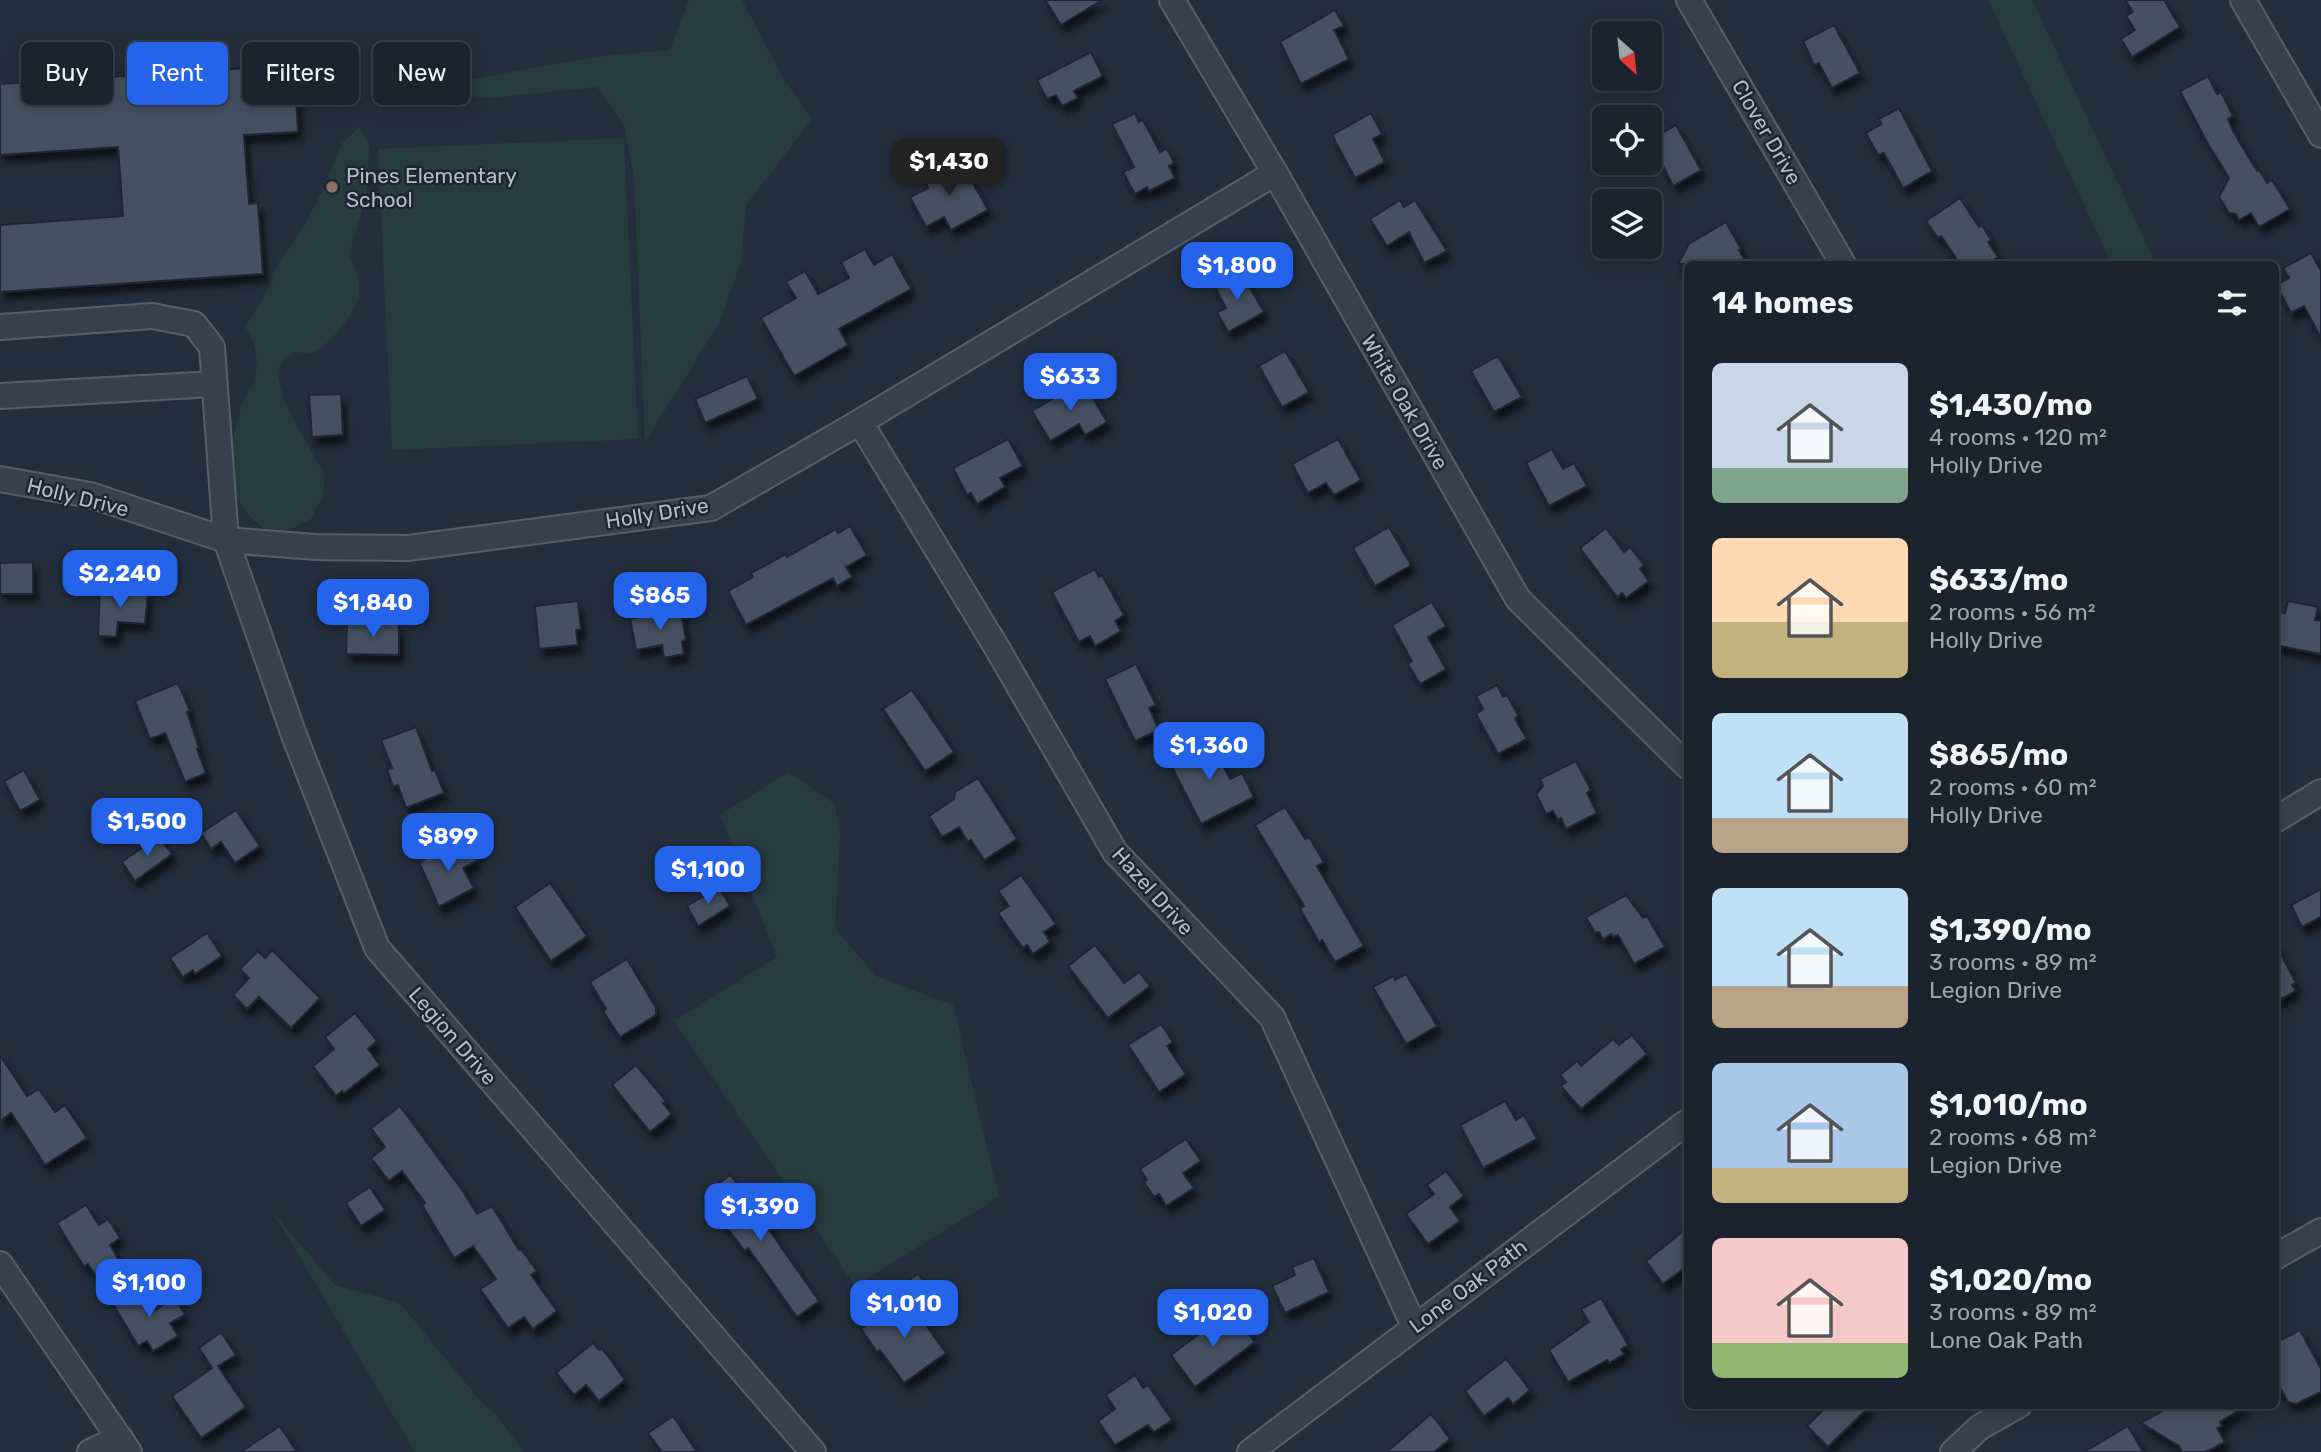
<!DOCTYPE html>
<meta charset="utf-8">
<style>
body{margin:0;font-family:Rubik,sans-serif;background:#242b36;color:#f1f3f6;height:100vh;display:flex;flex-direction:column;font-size:26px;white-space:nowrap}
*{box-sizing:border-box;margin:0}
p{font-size:23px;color:#a0a4aa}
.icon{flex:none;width:38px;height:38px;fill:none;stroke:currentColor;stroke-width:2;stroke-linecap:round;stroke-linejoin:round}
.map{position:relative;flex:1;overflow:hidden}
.side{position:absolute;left:1684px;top:261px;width:595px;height:1148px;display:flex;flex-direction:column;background:#1b232e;border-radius:10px;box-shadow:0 4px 18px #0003,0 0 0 2px #39404a}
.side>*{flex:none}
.hud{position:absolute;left:21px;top:42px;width:665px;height:63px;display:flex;gap:14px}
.needle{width:46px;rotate:153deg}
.buttons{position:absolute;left:1592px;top:21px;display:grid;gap:14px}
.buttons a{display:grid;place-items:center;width:70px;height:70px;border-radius:10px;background:#1b232e;box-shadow:0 4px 18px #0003,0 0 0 2px #39404a;font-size:35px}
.price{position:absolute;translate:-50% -60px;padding:0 16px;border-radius:14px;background:#2563eb;color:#fff;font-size:23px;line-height:46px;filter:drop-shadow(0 2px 4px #0008)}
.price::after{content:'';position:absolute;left:50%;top:42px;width:21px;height:16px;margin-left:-10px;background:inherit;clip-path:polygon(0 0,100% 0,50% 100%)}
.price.active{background:#222;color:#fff}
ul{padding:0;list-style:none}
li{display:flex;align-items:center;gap:21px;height:175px;padding:0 28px}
li span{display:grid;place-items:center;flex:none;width:196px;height:140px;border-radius:10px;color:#555}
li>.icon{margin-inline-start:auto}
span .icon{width:84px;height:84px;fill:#fffc;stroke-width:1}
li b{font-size:30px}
h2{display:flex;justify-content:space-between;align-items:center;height:84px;padding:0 28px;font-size:30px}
.pill{padding:0 24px;border-radius:10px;background:#1b232e;box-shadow:0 4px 18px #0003,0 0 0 2px #39404a;font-size:24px;line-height:63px}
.pill.active{background:#2563eb;color:#fff}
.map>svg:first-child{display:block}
.green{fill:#263c3f}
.building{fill:#455162;stroke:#1f2835;stroke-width:2;filter:url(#shadow)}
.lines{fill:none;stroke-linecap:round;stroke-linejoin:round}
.minor-casing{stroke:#565f6c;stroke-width:28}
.minor{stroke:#38414e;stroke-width:24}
.education-dot{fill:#8d6e63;stroke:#1d2633;stroke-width:2.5}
.labels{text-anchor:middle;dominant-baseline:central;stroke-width:5;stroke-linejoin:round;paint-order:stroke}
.street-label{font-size:21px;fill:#b4bcc9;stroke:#1d2633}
.poi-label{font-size:21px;fill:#b4bcc9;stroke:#1d2633;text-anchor:start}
</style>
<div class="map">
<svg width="2321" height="1452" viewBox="0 0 2321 1452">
<defs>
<filter id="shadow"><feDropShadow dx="4.5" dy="8" stdDeviation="3.5" flood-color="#0009"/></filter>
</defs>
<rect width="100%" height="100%" fill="#242f3e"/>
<g class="green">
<path d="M689,0H742L783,78L812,119L746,205L741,262L720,322L645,442L634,177L624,124L597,87L491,98L456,95L440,85L593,57L670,50Z"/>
<path d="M1988,0H2032L2156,264H2112Z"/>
<path d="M360,127L369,145L367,195L349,254C355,267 361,280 359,296C357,311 326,350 311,353C306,354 299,352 294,352L281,363L277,373L284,401L325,476L323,496L311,519L285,532L265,530L246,512L233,493L230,464L234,433L242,404L249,388L255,383C258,361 258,345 245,327L262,301L275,269L304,226L325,186L341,144Z"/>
<path d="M624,138L638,439L392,450L378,149Z"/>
<path d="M788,772L835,804L840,832L835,928L876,976L953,1005L999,1197L855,1286L674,1021L777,957L720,815Z"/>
<path d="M273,1212L335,1285L400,1303L481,1402L496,1414L524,1452H415Z"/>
</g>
<g class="building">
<path d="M1045,0H1102L1061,25Z"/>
<path d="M2125,0H2164L2180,27L2132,57L2121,39L2135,30L2126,16L2133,12Z"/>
<path d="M1335,10L1344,26L1334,30L1349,59L1301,84L1280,42Z"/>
<path d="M1834,25L1860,73L1832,88L1819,63L1814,65L1803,41Z"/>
<path d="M1091,52L1103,76L1074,91L1078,98L1062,106L1056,95L1047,99L1037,80Z"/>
<path d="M294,65L298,132L244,135L249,204L258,203L263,274L0,292V225L123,216L118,147L0,155V84Z"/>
<path d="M2208,76L2217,94L2221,92L2233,116L2228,119L2233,131L2257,171L2259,170L2267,183L2272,180L2290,209L2259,227L2251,213L2239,220L2236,214L2229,213L2219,197L2229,178L2208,144L2180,91Z"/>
<path d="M1899,108L1932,171L1903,188L1884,153L1878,155L1866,133L1882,124L1879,119Z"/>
<path d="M1135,113L1139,122L1143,120L1160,152L1167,148L1174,163L1169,166L1175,178L1149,191L1147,187L1135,194L1123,172L1134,167L1112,124Z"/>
<path d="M1371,113L1382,134L1373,139L1385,162L1355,178L1332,135Z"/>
<path d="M1676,125L1701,170L1673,186L1650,139Z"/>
<path d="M946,163L952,174L964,167L988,210L951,230L944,217L926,227L910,197L928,188L926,182L929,180L926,174Z"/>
<path d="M1960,198L1979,227L1982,225L1991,240L1988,242L1998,257L1988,264H1960L1941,236L1938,238L1926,221Z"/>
<path d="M1400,200L1404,207L1415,200L1447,251L1424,263L1409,232L1387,246L1370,219Z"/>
<path d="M1726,222L1741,249L1739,250L1747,264H1678L1689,244Z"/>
<path d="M865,249L874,265L892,254L911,289L839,329L848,345L794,376L761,318L796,298L786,282L805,271L818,294L849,278L841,262Z"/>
<path d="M2311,253L2321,271V338L2304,306L2291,313L2276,285L2289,278L2283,268Z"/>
<path d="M1240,271L1264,312L1228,332L1217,312L1226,308L1214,285Z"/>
<path d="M1285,351L1309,392L1282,407L1259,366Z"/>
<path d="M1498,356L1522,397L1494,412L1471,371Z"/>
<path d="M747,376L758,399L705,423L695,399Z"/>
<path d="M1083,381L1107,422L1085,435L1079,424L1050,441L1032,411Z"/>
<path d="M341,394L343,435L312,437L309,395Z"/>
<path d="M1008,439L1023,466L1000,478L1005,487L977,504L971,493L967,495L953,468Z"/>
<path d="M1338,439L1361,480L1334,495L1326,483L1308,493L1292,464Z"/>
<path d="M1552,449L1563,469L1574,463L1587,486L1549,506L1526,463Z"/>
<path d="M850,526L867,555L846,567L852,577L837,586L833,578L746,625L728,591L753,577L751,573L786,554L787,557L836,529L838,533Z"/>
<path d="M1389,527L1411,565L1375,586L1353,548Z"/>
<path d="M1606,528L1624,552L1630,547L1644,565L1640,569L1649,581L1626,598L1622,593L1617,597L1580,548Z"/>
<path d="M33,562V594H0V563Z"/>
<path d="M1095,569L1099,577L1102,575L1124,615L1115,621L1121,631L1095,646L1090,636L1079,642L1052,592Z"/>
<path d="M100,589L148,593L145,624L118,622L116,637L98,636Z"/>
<path d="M578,601L581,630H576L578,645L539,649L535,606Z"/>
<path d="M2288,601L2318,607L2315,620L2321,621V654L2275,645L2281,612L2285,613Z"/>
<path d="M1432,602L1446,626L1428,637L1446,669L1420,684L1408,664L1412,661L1392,625Z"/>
<path d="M680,608L686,639L682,642L684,654L664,658L662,645L636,650L630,619Z"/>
<path d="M347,623L399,624V655L346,654Z"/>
<path d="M1136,664L1156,705L1149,708L1159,730L1135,741L1105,679Z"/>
<path d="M178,683L190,711L187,712L199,748L197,749L206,773L185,782L165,733L150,739L135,701Z"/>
<path d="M1497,685L1503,697L1507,695L1518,715L1515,719L1527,739L1498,754L1476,714L1483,709L1476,696Z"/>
<path d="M912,690L954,752L925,771L883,709Z"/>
<path d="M416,727L432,771L435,770L444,793L406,808L398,785L393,787L387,770L392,768L381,740Z"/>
<path d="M1209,738L1230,779L1242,773L1254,797L1201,824L1168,759Z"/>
<path d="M1576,761L1591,790L1587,793L1597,813L1566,829L1561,818L1558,820L1553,811L1546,814L1536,794L1543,786L1540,779Z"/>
<path d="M24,770L40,800L20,811L4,781Z"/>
<path d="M978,778L1017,839L984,860L971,840L968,842L959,827L942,837L929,816L954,799L955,792Z"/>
<path d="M1285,807L1305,839L1309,837L1324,862L1317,866L1364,946L1335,962L1322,940L1319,942L1300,909L1304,906L1255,825Z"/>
<path d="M236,810L260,846L235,863L221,842L211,849L201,833Z"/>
<path d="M158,836L172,854L135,881L122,862Z"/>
<path d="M451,845L455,852L469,845L477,861L463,868L474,888L439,907L419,862Z"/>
<path d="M1021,875L1056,924L1044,932L1050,942L1033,954L1027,945L1023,948L998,913L1009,906L998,891Z"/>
<path d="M550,883L587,936L551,961L515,907Z"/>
<path d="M719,887L730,906L698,926L687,906Z"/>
<path d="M2321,889V917L2302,927L2291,905Z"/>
<path d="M1626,895L1643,918L1647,916L1665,947L1634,964L1618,935L1613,937L1611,934L1603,939L1599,932L1595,933L1586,917Z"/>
<path d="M207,933L222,956L195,974L193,970L183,977L170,958Z"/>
<path d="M2275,943L2296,983L2292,985L2296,991L2275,1002Z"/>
<path d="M1095,945L1124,983L1139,972L1150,986L1108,1018L1068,966Z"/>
<path d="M272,950L320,998L291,1028L259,997L247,1009L233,995L249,978L240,969L258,951L265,958Z"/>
<path d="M627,959L656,1008V1015L620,1037L603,1011L606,1009L590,982Z"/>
<path d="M1406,974L1437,1026L1406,1044L1373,987L1393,976L1395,980Z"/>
<path d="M355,1013L377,1041L368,1049L380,1065L344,1093L342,1091L336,1096L313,1066L334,1049L325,1037Z"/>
<path d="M1161,1024L1173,1042L1167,1046L1186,1074L1159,1092L1128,1045Z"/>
<path d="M1632,1035L1647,1054L1581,1109L1561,1086L1566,1082L1560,1075L1577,1061L1581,1066L1613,1039L1619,1045Z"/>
<path d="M0,1055L27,1096L39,1089L55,1112L65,1105L87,1138L45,1165L11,1113L0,1121Z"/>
<path d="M636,1065L666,1101L663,1103L672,1114L650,1132L612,1085Z"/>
<path d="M1505,1101L1516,1120L1524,1115L1537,1139L1483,1168L1460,1125Z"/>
<path d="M400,1106L462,1190L477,1214L492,1206L519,1250L521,1249L537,1271L531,1275L557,1311L533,1329L524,1317L508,1328L480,1289L496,1279L473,1246L454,1258L422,1205L425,1203L402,1171L389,1181L371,1158L385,1147L371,1128Z"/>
<path d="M1186,1139L1201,1161L1183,1173L1194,1188L1166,1206L1159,1194L1154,1197L1144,1182L1147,1180L1140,1169Z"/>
<path d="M1446,1171L1464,1196L1450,1207L1460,1221L1428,1244L1406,1214L1434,1194L1427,1185Z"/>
<path d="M730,1175L773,1229L770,1231L819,1301L797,1317L748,1248L745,1251L702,1196Z"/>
<path d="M370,1187L385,1210L361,1226L346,1203Z"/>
<path d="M86,1205L99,1225L108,1219L120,1238L110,1245L119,1260L95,1275L88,1264L84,1267L57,1223Z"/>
<path d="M1687,1228V1266L1663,1284L1646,1261Z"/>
<path d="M1314,1258L1329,1292L1285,1313L1272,1286L1295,1275L1292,1267Z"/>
<path d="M918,1274L928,1287L914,1297L904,1284Z"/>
<path d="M139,1288L153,1311L175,1298L185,1315L170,1323L178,1336L153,1351L147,1341L138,1346L113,1304Z"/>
<path d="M906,1297L946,1353L904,1383L880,1350L877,1352L861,1329Z"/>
<path d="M1601,1298L1628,1345L1621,1349L1624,1354L1609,1363L1607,1360L1568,1382L1549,1350L1589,1322L1581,1309Z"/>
<path d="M1231,1310L1255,1342L1195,1387L1171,1355Z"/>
<path d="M2300,1330L2321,1369V1392L2296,1404L2288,1402L2281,1389L2275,1392V1343Z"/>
<path d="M221,1332L236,1355L218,1366L246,1407L201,1438L172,1396L212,1368L199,1348Z"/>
<path d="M593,1343L599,1350L602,1348L625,1380L599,1401L586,1385L574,1395L556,1373Z"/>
<path d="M1506,1359L1530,1390L1513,1404L1508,1398L1484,1416L1465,1391Z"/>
<path d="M1135,1375L1143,1388L1148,1385L1172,1420L1154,1432L1148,1425L1115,1445L1098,1421L1115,1409L1106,1395Z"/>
<path d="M1828,1405H1871L1828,1447L1807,1426Z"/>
<path d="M2173,1405H2248L2220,1422L2222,1426L2217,1428L2225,1442L2206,1452H2182L2179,1446L2141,1423Z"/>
<path d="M1431,1414L1450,1439L1434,1452H1387Z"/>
<path d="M673,1416L697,1452H662L648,1433Z"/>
<path d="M280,1426L297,1452H241Z"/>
<path d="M2128,1426L2143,1452H2084Z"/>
</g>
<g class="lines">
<g class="minor-casing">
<g id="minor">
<path d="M1172,0L1275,173L1518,599L1687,766"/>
<path d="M1689,0L1843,264"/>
<path d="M2243,0L2321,135"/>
<path d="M0,327L152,316L194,324L212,347L226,540L294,735L377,948L813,1452"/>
<path d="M0,396L214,384"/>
<path d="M860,422L997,648L1115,852L1272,1017L1414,1326"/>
<path d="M0,479L90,495L226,540L315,547L408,548L711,508L860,422L1275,173"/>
<path d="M2275,820L2321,792"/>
<path d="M2275,1257L2321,1231"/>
<path d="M0,1264L129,1452"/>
<path d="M90,1452L120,1438"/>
<path d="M1250,1452L1687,1122"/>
<path d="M1953,1452L1980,1427L2019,1405"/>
</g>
</g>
<use href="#minor" class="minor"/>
</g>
<circle class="education-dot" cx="332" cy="187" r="7"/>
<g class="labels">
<g class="street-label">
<text transform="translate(1767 132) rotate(60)">Clover Drive</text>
<text transform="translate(1405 402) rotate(60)">White Oak Drive</text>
<text transform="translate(78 497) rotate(14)">Holly Drive</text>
<text transform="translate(657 513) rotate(-9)">Holly Drive</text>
<text transform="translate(1153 891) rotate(48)">Hazel Drive</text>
<text transform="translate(453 1036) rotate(49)">Legion Drive</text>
<text transform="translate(1468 1286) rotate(-37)">Lone Oak Path</text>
</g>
<g class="poi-label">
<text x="346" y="175">Pines Elementary<tspan x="346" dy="24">School</tspan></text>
</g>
</g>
</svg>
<div class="buttons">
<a><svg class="needle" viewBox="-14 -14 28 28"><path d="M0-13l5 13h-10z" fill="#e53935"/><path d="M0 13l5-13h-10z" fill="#a0a4aa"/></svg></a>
<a><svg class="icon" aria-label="locate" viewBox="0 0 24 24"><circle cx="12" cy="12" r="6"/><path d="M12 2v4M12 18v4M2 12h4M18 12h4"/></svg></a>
<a><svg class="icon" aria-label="layers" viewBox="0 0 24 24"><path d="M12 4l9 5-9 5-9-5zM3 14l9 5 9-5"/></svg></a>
</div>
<b class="price active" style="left:949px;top:198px">$1,430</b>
<b class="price" style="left:1237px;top:302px">$1,800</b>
<b class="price" style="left:1070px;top:413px">$633</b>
<b class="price" style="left:120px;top:610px">$2,240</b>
<b class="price" style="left:660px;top:632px">$865</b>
<b class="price" style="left:373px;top:639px">$1,840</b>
<b class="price" style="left:1209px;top:782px">$1,360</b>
<b class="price" style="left:147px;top:858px">$1,500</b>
<b class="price" style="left:448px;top:873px">$899</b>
<b class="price" style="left:708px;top:906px">$1,100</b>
<b class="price" style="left:760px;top:1243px">$1,390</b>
<b class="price" style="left:149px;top:1319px">$1,100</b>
<b class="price" style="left:904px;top:1340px">$1,010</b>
<b class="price" style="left:1213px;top:1349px">$1,020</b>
<div class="hud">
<a class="pill">Buy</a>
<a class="pill active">Rent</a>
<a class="pill">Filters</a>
<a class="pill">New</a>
</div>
<section class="side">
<h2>14 homes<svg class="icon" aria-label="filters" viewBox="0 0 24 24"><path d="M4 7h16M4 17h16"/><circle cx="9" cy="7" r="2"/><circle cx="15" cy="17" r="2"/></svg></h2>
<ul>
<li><span style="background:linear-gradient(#c9d6e8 75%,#7fa58c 0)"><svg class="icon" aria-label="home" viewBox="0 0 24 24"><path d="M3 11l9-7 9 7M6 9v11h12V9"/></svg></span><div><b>$1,430/mo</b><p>4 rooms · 120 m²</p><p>Holly Drive</p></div></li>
<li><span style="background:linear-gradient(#ffd9b3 60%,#c2b280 0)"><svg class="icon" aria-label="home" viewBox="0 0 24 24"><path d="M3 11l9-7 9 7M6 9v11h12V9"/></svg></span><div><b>$633/mo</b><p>2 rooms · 56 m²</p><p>Holly Drive</p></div></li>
<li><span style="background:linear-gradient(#bfe0f5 75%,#b9a48a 0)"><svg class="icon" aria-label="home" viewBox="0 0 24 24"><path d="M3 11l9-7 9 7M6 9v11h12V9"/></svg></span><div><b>$865/mo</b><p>2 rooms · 60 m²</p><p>Holly Drive</p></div></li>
<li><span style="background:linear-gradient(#bfe0f5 70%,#b9a48a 0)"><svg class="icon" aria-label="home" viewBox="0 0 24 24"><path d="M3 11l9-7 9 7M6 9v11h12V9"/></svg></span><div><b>$1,390/mo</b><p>3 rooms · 89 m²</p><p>Legion Drive</p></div></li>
<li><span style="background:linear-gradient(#a9c7e8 75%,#c2b280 0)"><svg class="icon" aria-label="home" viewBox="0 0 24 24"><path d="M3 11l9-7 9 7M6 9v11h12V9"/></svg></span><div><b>$1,010/mo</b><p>2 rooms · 68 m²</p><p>Legion Drive</p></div></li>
<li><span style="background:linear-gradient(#f6c9c9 75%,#8fb573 0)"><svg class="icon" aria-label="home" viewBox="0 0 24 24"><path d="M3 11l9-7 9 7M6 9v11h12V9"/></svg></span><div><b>$1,020/mo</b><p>3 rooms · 89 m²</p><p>Lone Oak Path</p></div></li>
</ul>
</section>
</div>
